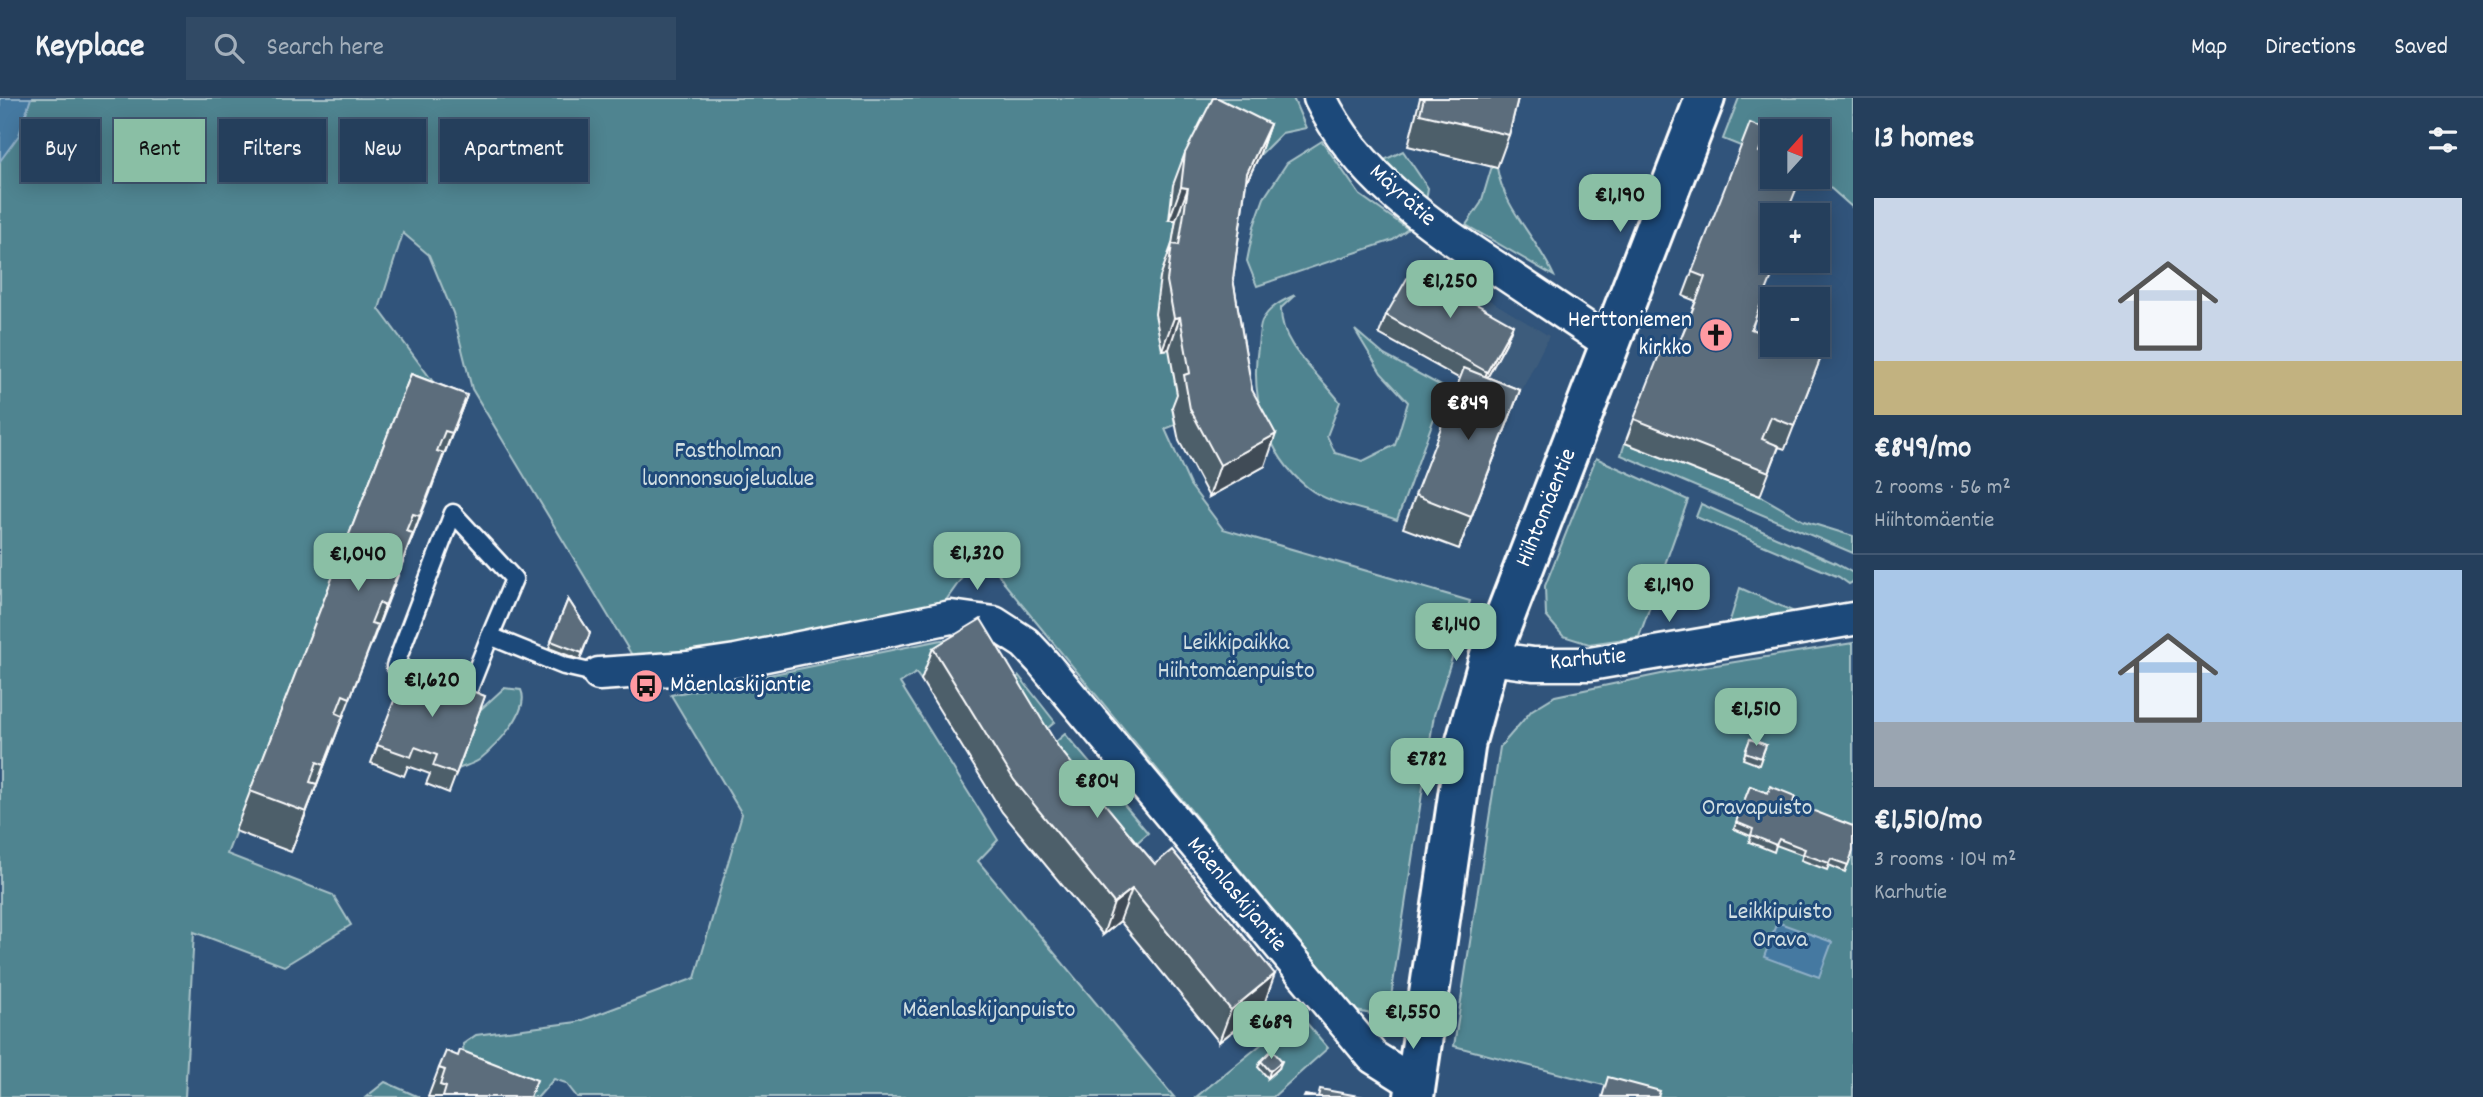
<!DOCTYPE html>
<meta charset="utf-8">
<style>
body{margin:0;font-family:Dekko,sans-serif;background:#314a65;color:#f1f3f6;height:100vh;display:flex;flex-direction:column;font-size:26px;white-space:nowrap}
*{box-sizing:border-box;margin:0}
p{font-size:23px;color:#a3afbb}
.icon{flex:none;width:38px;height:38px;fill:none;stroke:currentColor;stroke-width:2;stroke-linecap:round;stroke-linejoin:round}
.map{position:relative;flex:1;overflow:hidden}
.sheet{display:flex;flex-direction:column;background:#253f5c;width:630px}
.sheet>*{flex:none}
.banner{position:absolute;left:21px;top:21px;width:665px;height:63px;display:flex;gap:14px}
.needle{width:46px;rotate:21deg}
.buttons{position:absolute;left:1760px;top:21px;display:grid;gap:14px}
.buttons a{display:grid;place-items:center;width:70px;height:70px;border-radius:0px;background:#253f5c;box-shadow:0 4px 18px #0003,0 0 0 2px #425872;font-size:35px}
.price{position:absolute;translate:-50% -60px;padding:0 16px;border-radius:14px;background:#8abfa5;color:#111;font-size:23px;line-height:46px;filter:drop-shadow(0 2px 4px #0008)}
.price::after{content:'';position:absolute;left:50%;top:42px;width:21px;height:16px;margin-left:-10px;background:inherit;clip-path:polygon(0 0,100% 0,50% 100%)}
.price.selected{background:#222;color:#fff}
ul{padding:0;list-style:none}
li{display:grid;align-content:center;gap:14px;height:371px;padding:0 21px}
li+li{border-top:2px solid #425872}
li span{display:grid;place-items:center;height:217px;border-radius:0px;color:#555}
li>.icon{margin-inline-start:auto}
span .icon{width:126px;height:126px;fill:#fffc;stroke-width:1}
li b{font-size:30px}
h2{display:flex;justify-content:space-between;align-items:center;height:84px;padding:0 21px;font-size:30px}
.pill{padding:0 24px;border-radius:0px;background:#253f5c;box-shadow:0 4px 18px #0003,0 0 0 2px #425872;font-size:24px;line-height:63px}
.pill.selected{background:#8abfa5;color:#111}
header{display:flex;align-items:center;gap:42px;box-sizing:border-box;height:98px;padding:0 35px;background:#253f5c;border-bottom:2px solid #425872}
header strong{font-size:33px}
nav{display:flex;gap:38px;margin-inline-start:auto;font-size:24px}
.search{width:490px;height:63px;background:#314a65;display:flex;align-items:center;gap:18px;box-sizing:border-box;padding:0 24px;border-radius:0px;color:#a3afbb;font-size:26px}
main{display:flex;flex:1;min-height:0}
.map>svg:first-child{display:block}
.built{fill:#3e5c7b}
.green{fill:#508490;stroke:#a8c2c8;stroke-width:2}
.water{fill:#4479a1;stroke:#8fafc7;stroke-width:2}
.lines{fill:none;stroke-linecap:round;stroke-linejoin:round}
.lane-casing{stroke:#fff;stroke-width:21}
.street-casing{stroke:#fff;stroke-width:37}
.secondary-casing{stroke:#fff;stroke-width:44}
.lane{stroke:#1f4a7a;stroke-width:16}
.street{stroke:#1f4a7a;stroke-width:32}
.secondary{stroke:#1f4a7a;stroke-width:38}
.wall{fill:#4e5e6b;stroke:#fff;stroke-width:2}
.shaded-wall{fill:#404c57;stroke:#fff;stroke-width:2}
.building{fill:#5b6d7c;stroke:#fff;stroke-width:2}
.labels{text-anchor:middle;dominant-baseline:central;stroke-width:6;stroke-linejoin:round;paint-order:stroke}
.street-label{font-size:24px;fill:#fff;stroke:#1f4a7a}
.poi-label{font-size:24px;fill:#fff;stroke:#1f4a7a;text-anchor:end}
.park-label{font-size:24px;fill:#d3e0e3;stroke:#1f4a7a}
</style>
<header>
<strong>Keyplace</strong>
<div class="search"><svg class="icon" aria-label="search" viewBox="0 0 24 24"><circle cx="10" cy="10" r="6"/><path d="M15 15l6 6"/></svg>Search here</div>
<nav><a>Map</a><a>Directions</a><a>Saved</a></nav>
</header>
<main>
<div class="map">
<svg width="1853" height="999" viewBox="0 0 1853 999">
<rect width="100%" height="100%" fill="#31547b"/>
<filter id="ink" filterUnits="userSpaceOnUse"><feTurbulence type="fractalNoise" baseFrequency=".0143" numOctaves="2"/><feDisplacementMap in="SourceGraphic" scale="14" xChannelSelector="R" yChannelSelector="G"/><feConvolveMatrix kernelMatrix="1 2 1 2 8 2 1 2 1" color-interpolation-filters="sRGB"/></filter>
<g filter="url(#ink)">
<path class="built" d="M1420,160L1549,238L1512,312L1379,236Z"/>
<g class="green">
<path d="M0,0H1293L1306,30L1282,35L1259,58L1169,122H1176C1165,190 1167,239 1179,307L1172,309L1175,327L1165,331L1190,387L1223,431L1470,503L1434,617L1388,919L1356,913L1004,485L983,450L944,505L758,546L636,564L472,291L453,215L429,157L403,135L379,211L445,300L407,286L227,756L333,797L351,827L284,868L194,834L185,999H0Z"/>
<path d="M1739,0H1853V110L1818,79V33H1773V61L1723,41Z"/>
<path d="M1322,43L1360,97L1408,131L1393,142L1257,188L1247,163L1254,128L1264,100L1287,65Z"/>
<path d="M1403,53L1428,90L1426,103L1382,63Z"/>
<path d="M1492,68L1497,70C1504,111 1537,140 1554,178L1466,127L1481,105Z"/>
<path d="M1295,197L1281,210C1280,249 1318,274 1340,304L1327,338L1335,355L1363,363L1395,347L1408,304L1381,275L1355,232L1384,257L1445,290L1397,422C1370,411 1330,408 1307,389C1266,356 1250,299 1258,249C1259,241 1259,230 1262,223C1269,209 1282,203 1295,197Z"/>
<path d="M1625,345L1760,398L1804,423L1853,438V455L1621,357Z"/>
<path d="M1596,360L1688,402L1639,539L1589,546L1563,538L1546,518L1545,488Z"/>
<path d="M1701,406L1835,465L1853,475V484L1849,486L1839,479L1696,419Z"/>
<path d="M1740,490L1799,516L1729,526Z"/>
<path d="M941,542C966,541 988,549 1008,565L985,580L921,582L916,575L900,585L998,742L978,763L1174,999H577L566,985L554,981L538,999H486L464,965L463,946L476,937L577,924L695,880L742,716L671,597Z"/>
<path d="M1853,545V999H1649L1454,948L1500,649L1532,612L1555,598L1666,575Z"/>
<path d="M1019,578L1055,624L1026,648L994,595Z"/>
<path d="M504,590L521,592C531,613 495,649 479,662C473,666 465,668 458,671L480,612Z"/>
<path d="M1065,636L1099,676L1065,703L1035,662Z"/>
<path d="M1110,690L1148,735L1115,764L1078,719Z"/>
<path d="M1299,916L1328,950L1273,999H1196Z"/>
<path d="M385,984L419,999H366Z"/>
</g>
<g class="water">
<path d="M0,0H31L19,37L0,63Z"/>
<path d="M1777,824L1832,844L1819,879L1764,859Z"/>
</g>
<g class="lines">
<g class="lane-casing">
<g id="lane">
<path d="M425,580L395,568L453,415L514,481L490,538L564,568L599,576"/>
<path d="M452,591L467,596L490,538"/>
</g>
</g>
<g class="street-casing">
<g id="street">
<path d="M1320,0C1358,78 1427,125 1498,171C1535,196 1572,220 1609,245"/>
<path d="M1489,560L1533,566H1590L1853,521"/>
<path d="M599,576L688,570L736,563L951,519L994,525L1025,545L1040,561L1373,959L1416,986"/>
</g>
</g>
<g class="secondary-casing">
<path id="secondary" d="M1414,999L1466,643L1489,560L1705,0"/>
</g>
<use href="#lane" class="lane"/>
<use href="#street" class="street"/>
<use href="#secondary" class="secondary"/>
</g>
<g class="wall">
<path d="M1420,0H1518L1509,37L1497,70L1408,48Z"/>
<path d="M1270,26L1259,58L1246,85L1233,181L1265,368L1209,399L1179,343L1172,309L1177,296L1169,251L1162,252L1155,216L1160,179L1172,146L1176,122H1169L1173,87L1185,55Z"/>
<path d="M1759,54L1786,117L1752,231L1821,259L1785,351L1779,349L1760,398L1625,345L1634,321L1674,257L1696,203L1683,198L1692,174Z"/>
<path d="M1386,217L1506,245L1487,279L1520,292L1459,451L1403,430L1460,281L1379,236Z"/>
<path d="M411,276L467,297L291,754L235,733Z"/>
<path d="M568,501L590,535L580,562L549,550Z"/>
<path d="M933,550L1059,650L1263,909L1219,944L1120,823L1103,837L1002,714L921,582Z"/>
<path d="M407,569L485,598L449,695L426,686L430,676L408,668L404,678L371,665Z"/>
<path d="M1750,641L1766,647L1759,667L1743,661Z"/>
<path d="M1750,688L1793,705L1853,753L1845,774L1829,767L1827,772L1801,762L1803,757L1776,747L1774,754L1749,744L1751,738L1734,731Z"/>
<path d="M1261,963L1279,970L1268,980L1258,969Z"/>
<path d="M439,970L531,999H428Z"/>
</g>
<g class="shaded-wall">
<path d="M1270,26L1259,58L1235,107L1247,75Z"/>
<path d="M1181,89L1188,90L1176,122H1169Z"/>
<path d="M1180,219L1169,251L1162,252L1174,220Z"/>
<path d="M1513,227L1506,245L1480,293L1487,274Z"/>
<path d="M1520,292L1508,324L1459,451L1471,419Z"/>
<path d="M467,297L452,337L437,375L452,335Z"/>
<path d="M1276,336L1265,368L1209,399L1220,367Z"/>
<path d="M444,355L430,395L405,458L420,418Z"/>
<path d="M413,435L399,475L371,548L385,508Z"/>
<path d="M343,618L328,658L309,707L324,667Z"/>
<path d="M317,686L302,726L291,754L306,714Z"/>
<path d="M1132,791L1120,823L1103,837L1114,805Z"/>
<path d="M1275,876L1263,909L1219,944L1231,912Z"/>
<path d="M1282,963L1279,970L1268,980L1270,973Z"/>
</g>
<g class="building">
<path d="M1213,0H1218L1270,26L1247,75L1233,181L1252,292L1276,336L1220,367L1190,311L1184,277L1190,275L1180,219L1174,220L1167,183L1172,146L1179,147L1188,90L1181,89L1185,55Z"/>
<path d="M1424,0H1518L1509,37L1420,16Z"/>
<path d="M1750,25L1767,32L1759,54L1773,59V79H1801L1786,117H1787H1773V163H1778L1751,231L1773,240V247H1791L1821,259L1794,328L1771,319L1762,341L1779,348L1769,374L1634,321L1661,252L1674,257L1699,196L1705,179L1692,174Z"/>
<path d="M1413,170L1513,227L1487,274L1386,217Z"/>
<path d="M1464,270L1520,292L1471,419L1415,397Z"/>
<path d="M411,276L467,297L452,335L445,333L437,353L444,355L420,418L413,416L406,433L413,435L385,508L379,505L371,525L378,527L350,600L343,597L336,615L343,618L324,667L317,664L310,684L317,686L306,714L250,693Z"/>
<path d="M568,501L590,535L582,555L551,543Z"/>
<path d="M981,521L1059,650L1137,745L1155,766L1172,752L1275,876L1231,912L1132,791L1114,805L1014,682L933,550Z"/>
<path d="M407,569L485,598L456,676L433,668L437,657L415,649L411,659L377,647Z"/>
<path d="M1750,641L1766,647L1761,660L1745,654Z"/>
<path d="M1750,688L1768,695L1770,688L1795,698L1793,705L1853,728V753L1848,767L1831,761L1829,765L1803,756L1805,751L1779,741L1776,747L1751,737L1753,731L1736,724Z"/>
<path d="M460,952L537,982L530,999H443L446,989L440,987L445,972L439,970L446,953L458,958Z"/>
<path d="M1272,952L1282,963L1270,973L1261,963Z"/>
<path d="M1608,979L1660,993L1658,999H1602Z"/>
<path d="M1320,991L1364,999H1318Z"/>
<path d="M1305,997L1317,999H1304Z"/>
</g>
</g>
<defs>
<g id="church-disc" transform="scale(1.75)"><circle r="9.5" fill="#ff9aa2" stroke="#1f4a7a"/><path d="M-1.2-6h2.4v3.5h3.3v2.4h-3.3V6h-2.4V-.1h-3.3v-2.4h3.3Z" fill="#111"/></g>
<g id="bus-disc" transform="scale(1.75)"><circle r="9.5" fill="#ff9aa2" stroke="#1f4a7a"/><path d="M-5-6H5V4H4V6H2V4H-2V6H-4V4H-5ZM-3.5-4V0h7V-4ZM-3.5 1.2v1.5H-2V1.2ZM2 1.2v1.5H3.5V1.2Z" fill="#111"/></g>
</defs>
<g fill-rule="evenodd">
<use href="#church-disc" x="1716" y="237"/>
<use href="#bus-disc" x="646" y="588"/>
</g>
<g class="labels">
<g class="street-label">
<text transform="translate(1402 98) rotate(42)">Mäyrätie</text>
<text transform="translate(1547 410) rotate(-68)">Hiihtomäentie</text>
<text transform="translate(1588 562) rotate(-5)">Karhutie</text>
<text transform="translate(1236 797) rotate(50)">Mäenlaskijantie</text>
</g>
<g class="poi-label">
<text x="1692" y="223">Herttoniemen<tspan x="1692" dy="28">kirkko</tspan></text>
<text x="670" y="588" text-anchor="start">Mäenlaskijantie</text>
</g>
<g class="park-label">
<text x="728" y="354">Fastholman<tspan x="728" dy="28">luonnonsuojelualue</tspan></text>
<text x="1236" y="546">Leikkipaikka<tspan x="1236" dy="28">Hiihtomäenpuisto</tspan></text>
<text x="1757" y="711">Oravapuisto</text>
<text x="1780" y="815">Leikkipuisto<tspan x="1780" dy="28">Orava</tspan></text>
<text x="989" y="913">Mäenlaskijanpuisto</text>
</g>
</g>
</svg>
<div class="buttons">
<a><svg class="needle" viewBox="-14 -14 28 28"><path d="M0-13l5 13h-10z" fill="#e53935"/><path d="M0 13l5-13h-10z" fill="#a3afbb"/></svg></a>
<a>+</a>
<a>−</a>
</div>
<b class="price" style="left:1620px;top:136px">€1,190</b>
<b class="price" style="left:1450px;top:222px">€1,250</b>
<b class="price selected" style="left:1468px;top:344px">€849</b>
<b class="price" style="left:977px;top:494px">€1,320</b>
<b class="price" style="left:358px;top:495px">€1,040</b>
<b class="price" style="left:1669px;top:526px">€1,190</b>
<b class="price" style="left:1456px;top:565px">€1,140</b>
<b class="price" style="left:432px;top:621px">€1,620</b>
<b class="price" style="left:1756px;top:650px">€1,510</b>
<b class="price" style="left:1427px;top:700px">€782</b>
<b class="price" style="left:1097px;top:722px">€804</b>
<b class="price" style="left:1413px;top:953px">€1,550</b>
<b class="price" style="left:1271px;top:963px">€689</b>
<div class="banner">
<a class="pill">Buy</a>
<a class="pill selected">Rent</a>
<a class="pill">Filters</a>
<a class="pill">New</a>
<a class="pill">Apartment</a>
</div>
</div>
<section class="sheet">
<h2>13 homes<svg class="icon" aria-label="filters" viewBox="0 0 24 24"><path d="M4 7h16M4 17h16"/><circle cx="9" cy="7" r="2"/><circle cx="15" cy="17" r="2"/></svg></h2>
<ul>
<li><span style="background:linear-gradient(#c9d6e8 75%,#c2b280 0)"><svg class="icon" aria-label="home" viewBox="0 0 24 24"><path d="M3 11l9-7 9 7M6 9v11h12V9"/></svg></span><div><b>€849/mo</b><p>2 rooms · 56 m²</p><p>Hiihtomäentie</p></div></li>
<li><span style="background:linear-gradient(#a9c7e8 70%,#9aa5b1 0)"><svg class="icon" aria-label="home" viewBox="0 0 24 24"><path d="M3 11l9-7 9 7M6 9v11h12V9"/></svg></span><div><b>€1,510/mo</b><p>3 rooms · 104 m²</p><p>Karhutie</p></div></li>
</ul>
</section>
</main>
